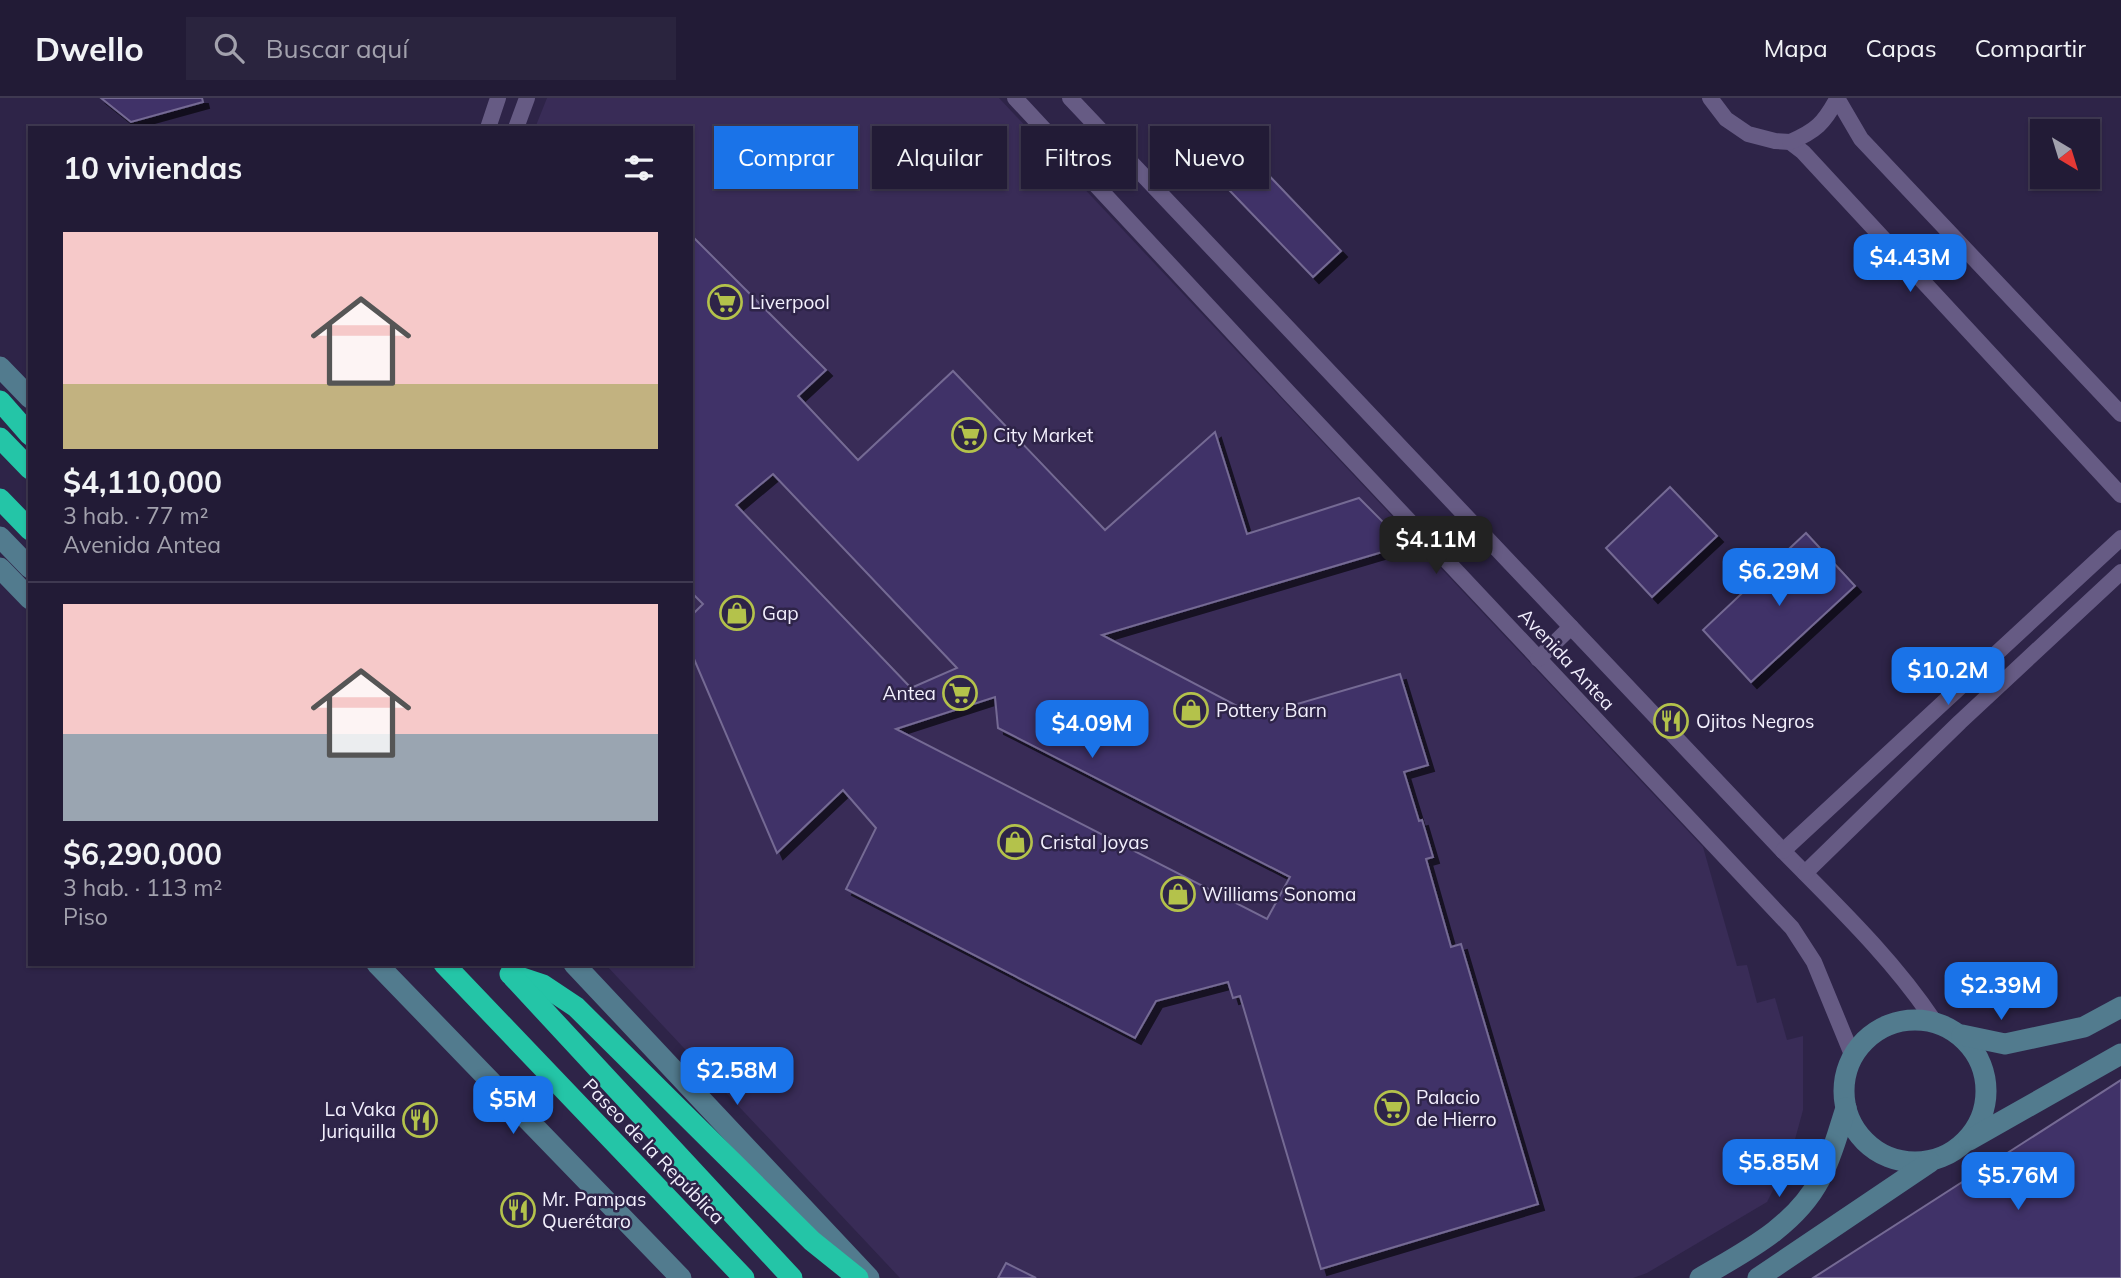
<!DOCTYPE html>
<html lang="es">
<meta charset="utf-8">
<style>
body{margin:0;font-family:Mulish,sans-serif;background:#2a243e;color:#f1f3f6;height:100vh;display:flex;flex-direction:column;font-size:26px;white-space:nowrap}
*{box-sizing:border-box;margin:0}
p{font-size:23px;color:#a2a1ad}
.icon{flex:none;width:38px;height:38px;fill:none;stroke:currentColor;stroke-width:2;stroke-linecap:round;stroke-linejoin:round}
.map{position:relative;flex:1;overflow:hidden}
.drawer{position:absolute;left:28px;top:28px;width:665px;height:840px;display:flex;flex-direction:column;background:#221b36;border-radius:0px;box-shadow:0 2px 5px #0004,0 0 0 2px #3f3951}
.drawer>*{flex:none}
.hud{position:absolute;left:714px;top:28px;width:665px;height:63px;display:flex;gap:14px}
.needle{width:46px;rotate:142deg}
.fabs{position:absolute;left:2030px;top:21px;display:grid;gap:14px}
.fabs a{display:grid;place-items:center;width:70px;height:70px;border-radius:0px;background:#221b36;box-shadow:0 2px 5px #0004,0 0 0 2px #3f3951;font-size:35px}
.price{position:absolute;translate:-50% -60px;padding:0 16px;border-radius:14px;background:#1a73e8;color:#fff;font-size:23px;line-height:46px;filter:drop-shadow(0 2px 4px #0008)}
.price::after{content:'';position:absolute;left:50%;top:42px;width:21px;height:16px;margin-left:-10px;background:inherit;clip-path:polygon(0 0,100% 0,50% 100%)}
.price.on{background:#222;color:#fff}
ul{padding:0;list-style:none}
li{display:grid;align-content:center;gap:14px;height:371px;padding:0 35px}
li+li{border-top:2px solid #3f3951}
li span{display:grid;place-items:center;height:217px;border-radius:0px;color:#555}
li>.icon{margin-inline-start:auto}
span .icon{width:126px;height:126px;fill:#fffc;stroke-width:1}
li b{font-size:30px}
h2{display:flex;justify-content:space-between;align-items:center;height:84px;padding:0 35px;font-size:30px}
.pill{padding:0 24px;border-radius:0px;background:#221b36;box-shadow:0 2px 5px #0004,0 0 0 2px #3f3951;font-size:24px;line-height:63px}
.pill.on{background:#1a73e8;color:#fff}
header{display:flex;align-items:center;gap:42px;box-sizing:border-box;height:98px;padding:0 35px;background:#221b36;border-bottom:2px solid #3f3951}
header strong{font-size:33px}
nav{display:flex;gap:38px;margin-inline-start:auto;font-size:24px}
.search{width:490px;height:63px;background:#2a243e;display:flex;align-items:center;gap:18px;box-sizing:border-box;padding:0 24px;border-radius:0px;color:#a2a1ad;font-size:26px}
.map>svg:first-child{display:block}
.built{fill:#392c57}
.building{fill:#413167;stroke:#746a94;stroke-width:2;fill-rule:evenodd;filter:url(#shadow)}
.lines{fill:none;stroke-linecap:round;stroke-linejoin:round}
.street{stroke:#665b84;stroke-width:16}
.secondary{stroke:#527b8e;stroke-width:21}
.highway{stroke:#24c5a7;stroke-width:21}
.labels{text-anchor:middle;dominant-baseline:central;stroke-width:5;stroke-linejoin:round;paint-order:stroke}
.poi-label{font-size:19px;fill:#f2effd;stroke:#2e2448;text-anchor:start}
.street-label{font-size:19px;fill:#f2effd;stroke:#2e2448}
</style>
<header>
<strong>Dwello</strong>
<div class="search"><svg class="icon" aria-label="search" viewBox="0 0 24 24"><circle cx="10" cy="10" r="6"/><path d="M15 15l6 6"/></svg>Buscar aquí</div>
<nav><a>Mapa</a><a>Capas</a><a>Compartir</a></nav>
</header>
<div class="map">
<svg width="2121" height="1180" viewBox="0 0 2121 1180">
<defs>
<filter id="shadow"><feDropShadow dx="6" dy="6" stdDeviation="0" flood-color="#0009"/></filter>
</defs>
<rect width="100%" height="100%" fill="#2e2448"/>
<path class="built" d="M547,0H999L1703,749L1737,868L1747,867L1757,905L1775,900L1787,942L1803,938V1012L1791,1056L1767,1104L1647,1175L1633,1180H900L605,866H691V30H535Z"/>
<g class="building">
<path d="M101,0H202L203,4L131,24Z"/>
<path d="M1235,42L1341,153L1313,179L1207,69Z"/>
<path d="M691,137L826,272L798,298L858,362L953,273L1105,432L1215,334L1247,436L1359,400L1406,447L1102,537L1256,618L1400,576L1428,667L1404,674L1419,723L1422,722L1433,759L1426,761L1451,849L1461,846L1538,1106L1321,1171L1240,898L1233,900L1228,884L1156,903L1135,940L846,791L876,730L843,692L777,755L691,554V518L703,506L691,494ZM773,376L957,570L911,590L736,407ZM995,599L998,630L1290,779L1267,821L896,631Z"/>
<path d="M1670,389L1717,438L1652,499L1606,450Z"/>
<path d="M1806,435L1855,488L1751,584L1703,532Z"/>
<path d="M2121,982V1180H1813Z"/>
<path d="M1006,1165L1036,1180H998Z"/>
</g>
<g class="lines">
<g class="street">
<path d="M1015,0L1288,294L1792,830L1814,864L1853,959"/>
<path d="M1070,0L1783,753C1836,807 1892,860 1934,923"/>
<path d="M1710,0L1726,21L1748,36L1775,43L1790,44L1803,54L2121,397"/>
<path d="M1837,0L1861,41L2121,316"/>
<path d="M488,30L498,0"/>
<path d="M516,30L527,0"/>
<path d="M1790,44C1816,33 1824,25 1837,1"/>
<path d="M1538,561L1571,529"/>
<path d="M1783,753L2121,440"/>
<path d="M1805,775L1960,624L2121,474"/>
</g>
<g class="secondary">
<path d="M0,269L30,300"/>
<path d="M0,439L30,470"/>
<path d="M0,470L30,501"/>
<path d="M377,866L681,1180"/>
<path d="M574,866L869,1180"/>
<circle cx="1915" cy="993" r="71"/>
<path d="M1962,937L2005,946L2084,929L2121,909"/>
<path d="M1969,1042L2121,956"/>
<path d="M1700,1180C1744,1154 1795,1129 1820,1081C1832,1059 1838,1034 1846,1010"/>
<path d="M1758,1180L1930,1064"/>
</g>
<g class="highway">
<path d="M0,303L30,337"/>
<path d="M0,340L30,371"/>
<path d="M0,401L30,432"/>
<path d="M444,866L744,1180"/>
<path d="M510,876L543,887L576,909L812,1143L858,1180"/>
<path d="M513,879L792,1180"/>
</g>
</g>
<defs>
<g id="supermarket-ring" transform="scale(1.75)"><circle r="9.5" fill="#2e2448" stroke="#b4c24b" stroke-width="1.5"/><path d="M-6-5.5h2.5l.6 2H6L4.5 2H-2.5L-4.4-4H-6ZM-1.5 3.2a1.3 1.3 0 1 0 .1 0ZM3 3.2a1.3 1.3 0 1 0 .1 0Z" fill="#b4c24b"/></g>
<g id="shop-ring" transform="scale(1.75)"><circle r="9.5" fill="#2e2448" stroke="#b4c24b" stroke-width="1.5"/><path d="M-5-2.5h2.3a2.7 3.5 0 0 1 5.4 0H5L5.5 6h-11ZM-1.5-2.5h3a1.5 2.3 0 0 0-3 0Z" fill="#b4c24b"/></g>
<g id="restaurant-ring" transform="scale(1.75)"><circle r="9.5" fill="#2e2448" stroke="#b4c24b" stroke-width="1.5"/><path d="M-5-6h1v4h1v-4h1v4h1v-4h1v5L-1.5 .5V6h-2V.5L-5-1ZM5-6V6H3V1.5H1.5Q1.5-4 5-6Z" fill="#b4c24b"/></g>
</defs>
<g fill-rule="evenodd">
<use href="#supermarket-ring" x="725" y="204"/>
<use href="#supermarket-ring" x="969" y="337"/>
<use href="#shop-ring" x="737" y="515"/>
<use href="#supermarket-ring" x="960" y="595"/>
<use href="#shop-ring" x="1191" y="612"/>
<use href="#restaurant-ring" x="1671" y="623"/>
<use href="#shop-ring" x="1015" y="744"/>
<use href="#shop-ring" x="1178" y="796"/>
<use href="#supermarket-ring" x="1392" y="1010"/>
<use href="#restaurant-ring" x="420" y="1022"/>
<use href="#restaurant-ring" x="518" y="1112"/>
</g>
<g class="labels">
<g class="poi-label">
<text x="750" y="204">Liverpool</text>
<text x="993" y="337">City Market</text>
<text x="762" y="515">Gap</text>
<text x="936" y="595" text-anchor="end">Antea</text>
<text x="1216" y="612">Pottery Barn</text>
<text x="1696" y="623">Ojitos Negros</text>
<text x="1040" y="744">Cristal Joyas</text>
<text x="1202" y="796">Williams Sonoma</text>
<text x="1416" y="999">Palacio<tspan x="1416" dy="22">de Hierro</tspan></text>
<text x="396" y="1011" text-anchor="end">La Vaka<tspan x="396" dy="22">Juriquilla</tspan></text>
<text x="542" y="1101">Mr. Pampas<tspan x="542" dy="22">Querétaro</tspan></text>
</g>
<g class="street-label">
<text transform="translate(1567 561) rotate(47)">Avenida Antea</text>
<text transform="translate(654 1053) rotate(46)">Paseo de la República</text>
</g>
</g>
</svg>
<div class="fabs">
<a><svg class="needle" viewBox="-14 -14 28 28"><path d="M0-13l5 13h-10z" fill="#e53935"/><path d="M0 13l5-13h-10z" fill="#a2a1ad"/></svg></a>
</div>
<b class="price" style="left:1910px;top:196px">$4.43M</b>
<b class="price on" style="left:1436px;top:478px">$4.11M</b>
<b class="price" style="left:1779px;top:510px">$6.29M</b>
<b class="price" style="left:1948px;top:609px">$10.2M</b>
<b class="price" style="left:1092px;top:662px">$4.09M</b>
<b class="price" style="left:2001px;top:924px">$2.39M</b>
<b class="price" style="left:737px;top:1009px">$2.58M</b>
<b class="price" style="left:513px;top:1038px">$5M</b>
<b class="price" style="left:1779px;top:1101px">$5.85M</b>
<b class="price" style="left:2018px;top:1114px">$5.76M</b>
<div class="hud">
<a class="pill on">Comprar</a>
<a class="pill">Alquilar</a>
<a class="pill">Filtros</a>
<a class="pill">Nuevo</a>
</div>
<section class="drawer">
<h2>10 viviendas<svg class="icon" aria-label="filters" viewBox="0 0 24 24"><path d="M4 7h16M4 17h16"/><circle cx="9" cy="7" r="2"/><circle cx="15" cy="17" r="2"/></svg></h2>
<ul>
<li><span style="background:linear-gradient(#f6c9c9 70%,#c2b280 0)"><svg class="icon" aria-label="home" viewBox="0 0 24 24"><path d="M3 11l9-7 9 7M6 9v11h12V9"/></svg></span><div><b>$4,110,000</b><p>3 hab. · 77 m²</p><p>Avenida Antea</p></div></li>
<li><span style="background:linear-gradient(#f6c9c9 60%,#9aa5b1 0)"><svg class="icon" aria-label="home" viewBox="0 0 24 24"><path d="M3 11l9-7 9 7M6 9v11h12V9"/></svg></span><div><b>$6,290,000</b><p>3 hab. · 113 m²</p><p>Piso</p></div></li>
</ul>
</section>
</div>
